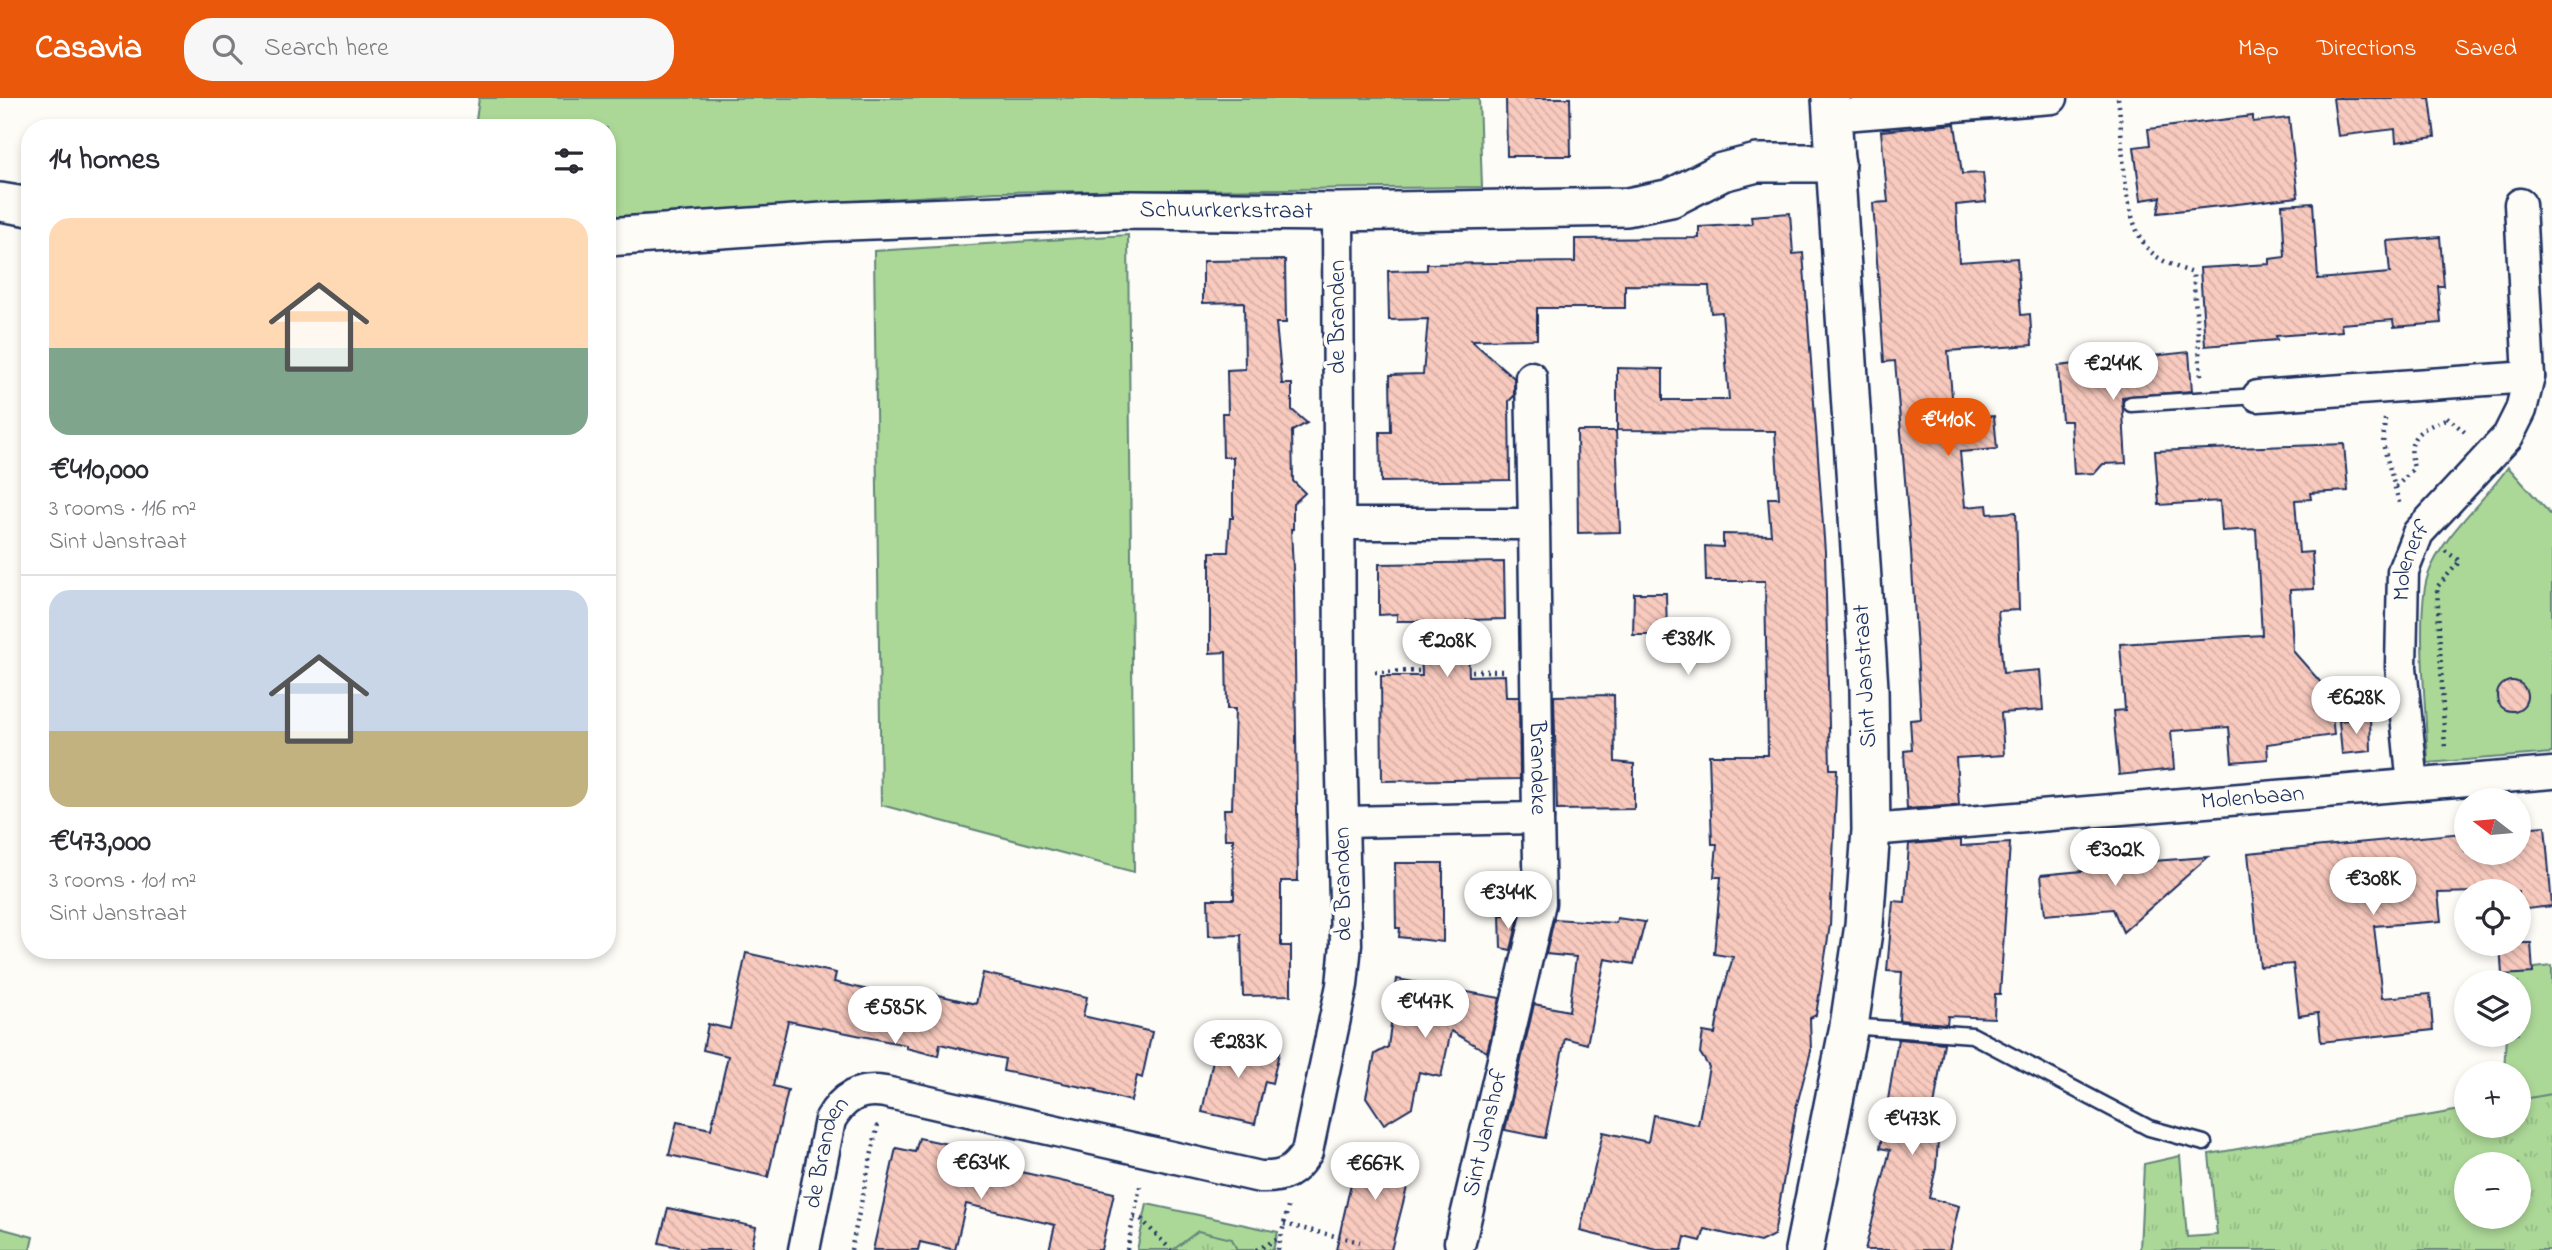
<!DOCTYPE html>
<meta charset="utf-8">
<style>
body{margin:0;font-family:"Indie Flower",sans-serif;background:#f7f7f7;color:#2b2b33;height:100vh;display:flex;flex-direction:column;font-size:26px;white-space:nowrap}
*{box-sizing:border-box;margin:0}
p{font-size:23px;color:#7c7c81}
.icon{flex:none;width:38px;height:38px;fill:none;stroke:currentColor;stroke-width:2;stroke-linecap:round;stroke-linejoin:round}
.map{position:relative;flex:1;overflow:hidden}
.panel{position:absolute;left:21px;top:21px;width:595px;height:840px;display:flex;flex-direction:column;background:#fff;border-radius:28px;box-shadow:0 4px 10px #0003}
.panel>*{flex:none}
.needle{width:46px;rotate:286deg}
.fabs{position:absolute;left:2454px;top:690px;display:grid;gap:14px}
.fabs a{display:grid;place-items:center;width:77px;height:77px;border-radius:50%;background:#fff;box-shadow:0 4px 10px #0003;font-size:35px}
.price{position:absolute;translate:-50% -60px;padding:0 16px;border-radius:24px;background:#fff;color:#222;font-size:23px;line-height:46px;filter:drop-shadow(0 2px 4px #0008)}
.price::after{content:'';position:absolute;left:50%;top:42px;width:21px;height:16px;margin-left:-10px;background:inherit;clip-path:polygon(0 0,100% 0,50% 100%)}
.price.on{background:#ea580c;color:#fff}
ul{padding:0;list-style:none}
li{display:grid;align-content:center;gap:14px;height:371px;padding:0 28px}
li+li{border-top:2px solid #e1e1e2}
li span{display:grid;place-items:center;height:217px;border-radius:21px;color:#555}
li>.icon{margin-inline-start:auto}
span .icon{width:126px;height:126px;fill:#fffc;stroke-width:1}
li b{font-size:30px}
h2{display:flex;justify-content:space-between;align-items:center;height:84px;padding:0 28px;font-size:30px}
header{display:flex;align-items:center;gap:42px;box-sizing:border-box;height:98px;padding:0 35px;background:#ea580c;color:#fff}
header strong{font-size:33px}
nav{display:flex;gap:38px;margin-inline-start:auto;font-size:24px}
.search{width:490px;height:63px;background:#f7f7f7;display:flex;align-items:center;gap:18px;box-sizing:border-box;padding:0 24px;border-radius:28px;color:#7c7c81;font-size:26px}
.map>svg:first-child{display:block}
.grass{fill:#acd897;stroke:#64847a;stroke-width:2}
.park{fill:url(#park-tufts);stroke:#64847a;stroke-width:2;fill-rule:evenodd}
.building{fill:url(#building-back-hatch);stroke:#1b2f5e;stroke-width:2}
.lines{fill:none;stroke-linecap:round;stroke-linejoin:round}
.service-casing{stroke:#1b2f5e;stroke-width:19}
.minor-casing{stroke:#1b2f5e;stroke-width:35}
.tertiary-casing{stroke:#1b2f5e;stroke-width:42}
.path{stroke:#1b2f5e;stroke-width:4.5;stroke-dasharray:2 5;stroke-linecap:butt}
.service{stroke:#fdfcf7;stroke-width:14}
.minor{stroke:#fdfcf7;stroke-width:30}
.tertiary{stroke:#fdfcf7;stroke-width:37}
.labels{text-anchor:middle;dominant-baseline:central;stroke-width:7;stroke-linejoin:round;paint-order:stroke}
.street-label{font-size:24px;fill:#1b2f5e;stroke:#fdfcf7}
</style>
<header>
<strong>Casavia</strong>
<div class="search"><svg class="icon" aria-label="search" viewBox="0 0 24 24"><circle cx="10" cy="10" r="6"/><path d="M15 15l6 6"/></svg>Search here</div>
<nav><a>Map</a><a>Directions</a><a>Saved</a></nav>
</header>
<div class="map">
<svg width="2552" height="1152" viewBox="0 0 2552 1152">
<defs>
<pattern id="park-tufts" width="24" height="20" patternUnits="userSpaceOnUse" patternTransform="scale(1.75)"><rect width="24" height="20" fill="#acd897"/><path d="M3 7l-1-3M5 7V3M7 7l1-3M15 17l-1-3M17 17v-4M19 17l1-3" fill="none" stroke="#93ba85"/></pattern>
<pattern id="building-back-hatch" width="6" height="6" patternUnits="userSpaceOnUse" patternTransform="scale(1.75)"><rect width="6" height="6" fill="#f9cabe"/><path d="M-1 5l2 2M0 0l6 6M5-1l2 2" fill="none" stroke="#d5aea6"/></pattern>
</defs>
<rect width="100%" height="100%" fill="#fdfcf7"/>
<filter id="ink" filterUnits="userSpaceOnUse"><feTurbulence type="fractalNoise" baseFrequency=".0143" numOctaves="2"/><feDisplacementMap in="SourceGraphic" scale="14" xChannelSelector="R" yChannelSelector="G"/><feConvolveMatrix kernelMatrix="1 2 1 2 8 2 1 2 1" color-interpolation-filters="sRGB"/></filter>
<g filter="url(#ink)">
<g class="grass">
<path d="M479,0H1479L1482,89L995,94L607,119V30H475Z"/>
<path d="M1128,137L1134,774L881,707L874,153Z"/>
<path d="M2508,369L2552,418V655L2428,665C2427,621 2415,515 2428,477C2443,436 2484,404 2508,369Z"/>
<path d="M2552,868V997L2518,1002V975H2504L2506,936H2518V884H2507L2508,873Z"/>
<path d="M1147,1106L1278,1134L1273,1152H1137Z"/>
<path d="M0,1130L33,1139L30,1152H0Z"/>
</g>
<g class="park">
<path d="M2552,996V1152H2140L2144,1066L2180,1058L2187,1139L2217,1137L2209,1056L2466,1011V1027H2518V1002ZM2466,1066H2518V1118H2466Z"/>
<path d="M1198,1133L1232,1141L1237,1152H1173Z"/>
</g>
<g class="building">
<path d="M1506,0H1570L1571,58H1507Z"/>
<path d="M2333,0H2430L2435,39L2396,44L2395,31L2338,38Z"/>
<path d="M2253,18V24L2289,20L2298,99L2158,115L2161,99L2141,102L2134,49L2150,47L2148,31Z"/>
<path d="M1955,26L1962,76L1983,75L1986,104L1956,107L1959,164L2017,160L2021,217L2030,216L2032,247L1948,253L1954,321L1994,318L1997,351L1960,354L1965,409L1987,407L1988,416L2016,414L2019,512L1998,513L2003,575L2040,572L2043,612L2001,615L2004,657L1956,660L1959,707L1907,711L1904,653L1912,652L1910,622L1921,621L1911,453L1895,263L1884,264L1873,105L1888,104L1881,33Z"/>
<path d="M2313,105L2318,181L2390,175L2387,143L2440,139L2444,188H2438L2441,225L2394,229L2393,222L2341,226L2342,233L2276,238L2277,242L2205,248L2200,170L2270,166V161L2285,159L2282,107Z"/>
<path d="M1790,115L1793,156L1803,155L1825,454L1830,671H1837L1830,827L1816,917L1810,920L1811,953L1796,1010L1774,1137L1760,1144L1705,1131L1701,1143L1685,1139L1682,1152H1657L1580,1133L1603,1034L1648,1044L1653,1017L1698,1027L1709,969L1700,955L1703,934L1715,936L1721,901L1733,859L1714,856L1721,779H1714L1717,746H1712L1709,657H1768L1765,483H1706L1705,448L1723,449V436L1771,437L1768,400H1779L1775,333L1617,332V270L1663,271V302H1729L1722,214L1711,215L1709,188L1625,187V210H1537V241L1471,242L1514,280V298L1509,303L1510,382L1381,384L1380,334H1391L1390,277L1423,276L1428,221L1389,222L1388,173L1427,172V166L1575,164V141L1699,140V129L1752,126L1751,118Z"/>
<path d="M1285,162L1286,225H1276L1282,286H1292V312L1307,325L1292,333L1293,383L1305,395L1293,406V431H1291L1294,490L1298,783H1281V848H1291V897L1243,898L1241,837L1209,838L1208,801H1234L1233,741H1225L1224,711H1232L1235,611H1227L1226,554L1210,555V454H1228L1230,420H1233V359H1223L1222,315H1228L1227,272L1245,271L1244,204L1203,205V163Z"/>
<path d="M2189,254L2192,293L2122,299L2126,365L2103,366L2095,375L2074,376L2071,323H2062L2058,268Z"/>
<path d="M1577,333H1616L1620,434L1578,435Z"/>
<path d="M2344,346L2348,393L2310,395L2311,401L2295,402L2299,455L2312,454L2314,491L2290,492L2293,553L2330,595L2334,637L2267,646L2268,661L2232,664L2229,629L2171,633L2174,671L2119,677L2113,613L2125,612L2120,546L2262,537L2256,431L2222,433L2220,403L2159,407L2155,353Z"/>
<path d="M1504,464L1505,521L1467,522L1469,578L1505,577L1506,599H1519L1520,681L1382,683L1381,578H1422L1420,523H1397V516L1379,517V466Z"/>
<path d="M1634,495H1666L1667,537H1633Z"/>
<circle cx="2512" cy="598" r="15"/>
<path d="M1614,597L1615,664L1634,666V711L1557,712L1554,598Z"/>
<path d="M2370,619L2371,653L2342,656L2339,623Z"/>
<path d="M2545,728L2552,808L2518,812V793L2438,795L2441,823L2374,828L2382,900L2430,896L2433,932L2321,944L2318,915L2299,918L2293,866L2260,869L2248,755L2463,735L2465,754H2518V730Z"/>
<path d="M1961,742V748L2010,745L2000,896H1995L1994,920L1948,918L1947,926L1899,922L1902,874L1887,873L1893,803L1905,804L1909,746Z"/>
<path d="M2208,759L2123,834L2113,811L2045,817L2041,777L2113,770L2112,766Z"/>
<path d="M1395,765H1443V844L1399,839L1400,830H1396Z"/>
<path d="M1500,817L1519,818L1511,852L1501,850Z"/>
<path d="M1617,820L1645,824L1634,866L1605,861L1587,946L1565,940L1545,1040L1505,1032L1534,906L1569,913L1576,859L1546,856L1554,821L1616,825Z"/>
<path d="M2500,845H2531L2533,875L2502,877Z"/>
<path d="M746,855L836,875L834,884L915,903L917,892L976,906L983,875L1087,899L1083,918L1152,934L1142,980L1137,978L1131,1003L1096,994L1097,992L1003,973L1005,961L940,946L938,958L906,950V947L788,923L773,988L788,992L768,1079L669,1057L677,1024L711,1031L728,958L703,952L708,926L730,931Z"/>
<path d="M1397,881L1500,900L1487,954L1451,933L1441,979L1419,974L1412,1009L1384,1026L1366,999L1375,956L1388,949Z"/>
<path d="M1218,938L1279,955L1272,985L1265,983L1255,1026L1202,1014Z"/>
<path d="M1898,941L1944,945L1933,1015H1940L1936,1070L1929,1100L1959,1108L1949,1152H1865L1890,1052L1880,1050Z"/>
<path d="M919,1040L962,1049L959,1060L1114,1095L1101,1152H1049L1055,1127L966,1106L955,1152L920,1144L918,1152H873L896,1050L915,1054Z"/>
<path d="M1359,1050L1414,1062L1391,1152H1336Z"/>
<path d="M668,1110L756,1129L751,1152H693L659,1145Z"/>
</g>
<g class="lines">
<g class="service-casing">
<g id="service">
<path d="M2131,306L2258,298"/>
<path d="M1849,928L1972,937L2149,1030L2204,1045"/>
</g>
</g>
<g class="minor-casing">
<g id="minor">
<path d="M1832,18L2052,0"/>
<path d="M1531,279L1534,426"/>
<path d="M2258,298L2529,279"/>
<path id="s1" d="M1339,426H1534L1538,720L1344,724"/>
<path id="s2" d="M2413,687L2401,569L2403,473L2418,435L2508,338L2521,312L2529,279L2520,106"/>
<path id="s3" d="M1871,732L2552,675"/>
<path id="s4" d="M1460,1144L1540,805L1538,720"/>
<path id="s5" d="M804,1152L830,1022C843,999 859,990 885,994L1260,1079C1284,1080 1294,1074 1307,1054L1342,887L1346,846L1340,591L1338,114"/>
</g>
</g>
<g class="tertiary-casing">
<g id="tertiary">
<path d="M0,104L30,109"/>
<path id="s6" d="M607,139L823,124L1129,112L1338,114L1627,109L1671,100L1722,74L1757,65H1836"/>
<path d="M1804,1152L1849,928L1864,827L1871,732L1869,590L1831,0"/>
</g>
</g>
<g class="path">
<path d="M2118,0C2124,41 2120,123 2150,153C2161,164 2179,170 2193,175L2201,278"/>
<path d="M2447,319L2467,336"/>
<path d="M2385,321L2383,346L2400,408"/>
<path d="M2396,389L2414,370C2405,335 2421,332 2448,320"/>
<path d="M2445,453L2460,463L2437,489L2445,652"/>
<path d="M1472,573H1506"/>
<path d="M1375,574L1419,573"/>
<path d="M1134,1120L1141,1121L1171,1152"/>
<path d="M1284,1126L1360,1144"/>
<path d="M851,1152L878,1026"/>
<path d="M1127,1152L1141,1084"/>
<path d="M1256,1152L1280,1140"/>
<path d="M1278,1152L1288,1109"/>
</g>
<use href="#service" class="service"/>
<use href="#minor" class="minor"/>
<use href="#tertiary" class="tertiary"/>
</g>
</g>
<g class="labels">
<g class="street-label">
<text stroke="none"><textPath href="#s6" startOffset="620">Schuurkerkstraat</textPath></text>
<text transform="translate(1338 219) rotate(-90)">de Branden</text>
<text stroke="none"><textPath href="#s2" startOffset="226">Molenerf</textPath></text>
<text transform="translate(1866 578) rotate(-93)">Sint Janstraat</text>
<text stroke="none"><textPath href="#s1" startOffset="439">Brandeke</textPath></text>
<text stroke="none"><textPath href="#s3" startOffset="383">Molenbaan</textPath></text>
<text transform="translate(1344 786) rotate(-91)">de Branden</text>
<text stroke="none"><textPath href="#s4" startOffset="112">Sint Janshof</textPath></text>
<text stroke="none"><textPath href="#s5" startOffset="100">de Branden</textPath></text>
</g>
</g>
</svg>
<div class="fabs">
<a><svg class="needle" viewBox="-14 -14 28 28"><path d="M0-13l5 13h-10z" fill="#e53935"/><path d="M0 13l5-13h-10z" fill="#7c7c81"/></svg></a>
<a><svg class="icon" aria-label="locate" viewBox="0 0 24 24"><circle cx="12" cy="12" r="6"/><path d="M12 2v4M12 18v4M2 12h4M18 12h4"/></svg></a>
<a><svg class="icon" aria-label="layers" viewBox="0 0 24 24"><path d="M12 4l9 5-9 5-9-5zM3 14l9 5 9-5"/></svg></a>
<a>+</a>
<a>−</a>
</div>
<b class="price" style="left:2113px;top:304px">€244K</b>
<b class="price on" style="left:1948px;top:360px">€410K</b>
<b class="price" style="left:1688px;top:579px">€381K</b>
<b class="price" style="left:1447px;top:581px">€208K</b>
<b class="price" style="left:2356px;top:638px">€628K</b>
<b class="price" style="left:2115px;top:790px">€302K</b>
<b class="price" style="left:2373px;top:819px">€308K</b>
<b class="price" style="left:1508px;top:833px">€344K</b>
<b class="price" style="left:1425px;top:942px">€447K</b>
<b class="price" style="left:895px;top:948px">€585K</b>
<b class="price" style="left:1238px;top:982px">€283K</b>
<b class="price" style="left:1912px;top:1059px">€473K</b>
<b class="price" style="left:981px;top:1103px">€634K</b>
<b class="price" style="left:1375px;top:1104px">€667K</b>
<section class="panel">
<h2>14 homes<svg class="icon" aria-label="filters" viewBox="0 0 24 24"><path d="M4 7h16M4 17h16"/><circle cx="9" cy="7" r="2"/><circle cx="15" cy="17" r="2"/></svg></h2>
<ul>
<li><span style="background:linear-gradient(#ffd9b3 60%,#7fa58c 0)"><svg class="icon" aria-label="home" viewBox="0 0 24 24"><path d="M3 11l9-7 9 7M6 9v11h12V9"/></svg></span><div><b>€410,000</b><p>3 rooms · 116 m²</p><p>Sint Janstraat</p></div></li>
<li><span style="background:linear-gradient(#c9d6e8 65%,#c2b280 0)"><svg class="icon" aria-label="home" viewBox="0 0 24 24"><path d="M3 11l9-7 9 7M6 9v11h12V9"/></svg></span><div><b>€473,000</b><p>3 rooms · 101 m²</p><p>Sint Janstraat</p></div></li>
</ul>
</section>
</div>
